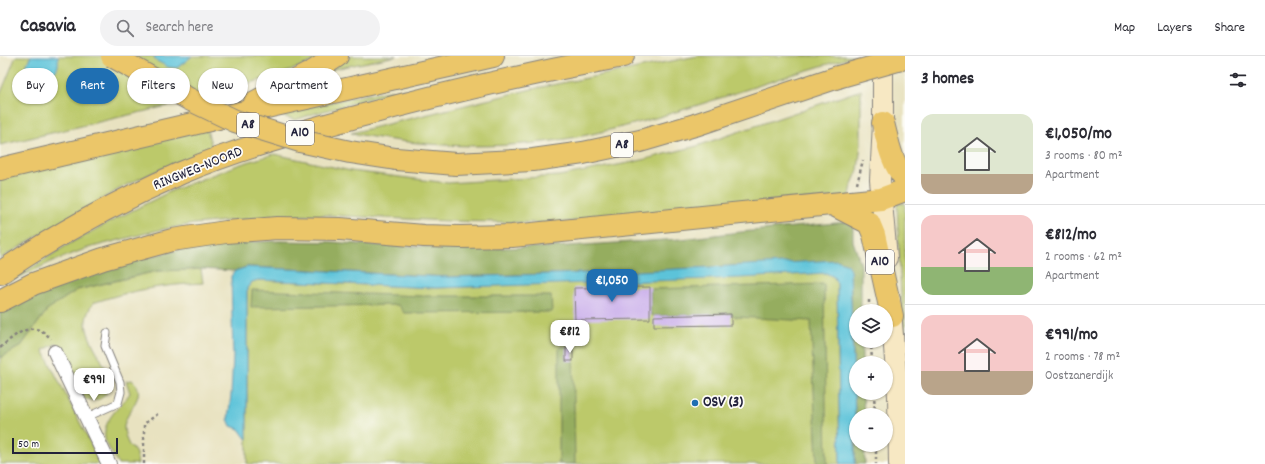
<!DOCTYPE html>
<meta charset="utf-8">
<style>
body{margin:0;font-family:Dekko,sans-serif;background:#f2f2f3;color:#2b2b33;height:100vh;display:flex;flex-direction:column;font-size:15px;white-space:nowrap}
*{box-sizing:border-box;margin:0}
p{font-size:13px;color:#7c7c81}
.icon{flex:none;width:22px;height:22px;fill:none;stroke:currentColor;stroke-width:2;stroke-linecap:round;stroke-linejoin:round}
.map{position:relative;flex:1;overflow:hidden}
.details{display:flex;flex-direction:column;background:#fff;width:360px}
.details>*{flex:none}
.hud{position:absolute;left:12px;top:12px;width:380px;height:36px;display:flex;gap:8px}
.buttons{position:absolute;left:849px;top:248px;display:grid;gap:8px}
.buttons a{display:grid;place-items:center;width:44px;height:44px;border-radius:50%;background:#fff;box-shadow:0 1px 3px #0004;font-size:20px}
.scale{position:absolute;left:12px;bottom:10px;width:106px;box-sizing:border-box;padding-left:4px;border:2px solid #22223b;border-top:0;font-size:11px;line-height:14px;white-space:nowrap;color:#22223b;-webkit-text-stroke:3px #fdfcf7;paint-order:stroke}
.price{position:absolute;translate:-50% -34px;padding:0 9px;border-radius:8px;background:#fff;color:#222;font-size:13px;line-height:26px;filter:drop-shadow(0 1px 2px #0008)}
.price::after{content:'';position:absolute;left:50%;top:24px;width:12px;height:9px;margin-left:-6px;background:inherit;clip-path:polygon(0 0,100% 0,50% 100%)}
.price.on{background:#1f6fb2;color:#fff}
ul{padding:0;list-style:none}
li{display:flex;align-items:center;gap:12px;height:100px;padding:0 16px}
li+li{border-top:1px solid #e1e1e2}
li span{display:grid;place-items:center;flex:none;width:112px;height:80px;border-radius:12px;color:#555}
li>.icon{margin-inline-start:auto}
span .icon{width:48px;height:48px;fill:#fffc;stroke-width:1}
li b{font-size:17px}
h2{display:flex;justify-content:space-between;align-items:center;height:48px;padding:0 16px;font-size:17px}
.pill{padding:0 14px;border-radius:18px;background:#fff;box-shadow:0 1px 3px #0004;font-size:14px;line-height:36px}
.pill.on{background:#1f6fb2;color:#fff}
header{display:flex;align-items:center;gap:24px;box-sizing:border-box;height:56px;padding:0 20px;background:#fff;border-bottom:1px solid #e1e1e2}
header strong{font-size:19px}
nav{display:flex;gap:22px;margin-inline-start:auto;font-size:14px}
.search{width:280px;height:36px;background:#f2f2f3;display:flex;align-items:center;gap:10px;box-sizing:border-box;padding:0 14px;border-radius:22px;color:#7c7c81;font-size:15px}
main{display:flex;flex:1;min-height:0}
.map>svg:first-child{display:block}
.green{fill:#bcc96a;stroke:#6f7652}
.forest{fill:#95ad5e;stroke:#5c684c}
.water{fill:#5cc3d9;stroke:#3f728a}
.building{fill:#cbb0eb}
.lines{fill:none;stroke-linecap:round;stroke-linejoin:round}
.service-casing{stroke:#85827e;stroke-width:9}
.minor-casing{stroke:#85827e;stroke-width:16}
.secondary-casing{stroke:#85827e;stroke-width:22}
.motorway-casing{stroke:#85827e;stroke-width:24}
.path{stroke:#85827e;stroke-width:2.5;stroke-dasharray:3 3;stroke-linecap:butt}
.service{stroke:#fff;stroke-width:7}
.minor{stroke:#fff;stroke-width:14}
.secondary{stroke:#f7e8c3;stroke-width:20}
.motorway{stroke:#ebc669;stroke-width:22}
.motorway-bridge-casing{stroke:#85827e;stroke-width:24;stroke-linecap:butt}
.motorway-bridge{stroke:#ebc669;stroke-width:22}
.poi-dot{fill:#1f6fb2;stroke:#fdfcf7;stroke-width:1.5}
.labels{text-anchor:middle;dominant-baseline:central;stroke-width:3.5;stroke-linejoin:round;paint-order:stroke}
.shield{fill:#fdfcf7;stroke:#646373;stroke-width:1}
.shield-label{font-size:14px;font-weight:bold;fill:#22223b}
.street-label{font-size:15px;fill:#22223b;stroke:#fdfcf7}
.poi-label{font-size:15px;font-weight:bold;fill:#22223b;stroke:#fdfcf7;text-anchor:start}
</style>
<header>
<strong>Casavia</strong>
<div class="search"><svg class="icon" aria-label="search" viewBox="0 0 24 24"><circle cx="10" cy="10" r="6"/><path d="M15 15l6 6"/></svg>Search here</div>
<nav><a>Map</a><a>Layers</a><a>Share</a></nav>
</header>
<main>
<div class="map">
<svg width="905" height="408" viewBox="0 0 905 408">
<rect width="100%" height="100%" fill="#fdfcf7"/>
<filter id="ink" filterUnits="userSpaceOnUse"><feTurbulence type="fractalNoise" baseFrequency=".025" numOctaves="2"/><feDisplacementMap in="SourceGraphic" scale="8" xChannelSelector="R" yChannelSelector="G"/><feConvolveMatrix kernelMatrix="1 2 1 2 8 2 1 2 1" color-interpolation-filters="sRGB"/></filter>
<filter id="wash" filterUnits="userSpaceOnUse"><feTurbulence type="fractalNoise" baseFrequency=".012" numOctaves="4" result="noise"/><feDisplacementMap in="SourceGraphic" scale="16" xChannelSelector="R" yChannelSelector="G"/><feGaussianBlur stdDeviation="0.9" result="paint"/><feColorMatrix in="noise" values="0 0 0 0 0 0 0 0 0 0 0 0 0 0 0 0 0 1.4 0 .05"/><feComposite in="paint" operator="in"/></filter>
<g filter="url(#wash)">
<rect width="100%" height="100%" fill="#e8e2c0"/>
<g class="green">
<path d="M16,0H31L16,28L35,34L44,28L57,12L58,0H154L155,4L177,12L192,0H324L321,2L282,18L176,48L0,89V39Z"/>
<path d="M351,0H396L330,14Z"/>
<path d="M697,0H857C768,23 682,59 592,78C513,95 430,93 351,77L532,33Z"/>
<path d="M404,33L313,58L295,64L276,58L364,39Z"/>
<path d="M861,34V88L858,114L852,128L850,140L554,167L447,165L325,159L281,160L194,168L159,174L88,192L53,205L6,228L69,188L100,171L171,135L238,109L274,98L351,115L448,127L559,120L634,106L697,90Z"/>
<path d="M207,73L213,96L172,108L128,128L44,176L0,203V120Z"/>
<path d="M905,147V333L897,148Z"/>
<path d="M201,213L203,227C163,229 131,234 93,247C88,255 84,263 87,273C90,291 117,319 106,337C101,346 93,344 84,343L58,287L43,294L101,408H0V302L21,290L48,253L77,234L157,215L187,214Z"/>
<path d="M826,217L834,221L837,228L840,408H247V232L252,226L258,224L435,232Z"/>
<path d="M132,324C150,338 125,355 124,371C124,376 126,384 129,389C131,391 133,393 135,396C137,399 137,404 138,408H118C115,401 107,390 105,383C102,363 121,351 130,337L126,325Z"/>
</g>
<g class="forest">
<path d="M847,166L853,169V185L861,209V255H856V285H862V307H856V337H863L864,359H856V389H864L865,408H855V359L850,215L620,216L448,221L247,211L235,215L201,213L187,214L157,215L77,234L48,253L21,290L0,302V256L29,241L103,211L187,192L231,187L278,185L332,186L370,189L437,191L499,192L552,191L681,183L741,176Z"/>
<path d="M824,228L827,408H817L811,265L736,261L731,258L654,260L650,258V233Z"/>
<path d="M252,234L423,240H551L552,256L404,257L398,249L251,251Z"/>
<path d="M573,289L575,408H559V291Z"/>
</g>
<g class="water">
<path d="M31,0H58C58,4 59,9 57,13C55,16 51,20 48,23C38,36 29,39 16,28Z"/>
<path d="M154,0H192L177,12L168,11L155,4Z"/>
<path d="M837,204L848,208L850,215L855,359V408H840L837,228L834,221L826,217L740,222L435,232L258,224L252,226L247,232V384L239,373L231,370L228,363L231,339L233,301L231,220L235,215L247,211L448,221L620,216Z"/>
</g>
<g id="blocks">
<g class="building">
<path d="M650,231V263L575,264L574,232Z"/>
<path d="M731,258V269L654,270V260Z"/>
<rect x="566" y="292" width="7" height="13"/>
</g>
</g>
</g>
<g filter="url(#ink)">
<use href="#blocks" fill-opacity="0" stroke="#85827e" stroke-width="1"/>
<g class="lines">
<g class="service-casing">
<path id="service" d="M87,361L118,347L121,336L120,326L105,290L107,277"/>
</g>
<g class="minor-casing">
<path id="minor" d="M55,296L109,408"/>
</g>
<g class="secondary-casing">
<g id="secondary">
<path d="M883,0V67L880,124L887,202"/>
<path d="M890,243L898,340L899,408"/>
</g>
</g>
<g class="motorway-casing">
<g id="motorway">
<path d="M255,46L314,15L337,0"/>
<path d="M883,67C888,86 891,107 905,122"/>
<path d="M396,103L456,108L533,104L583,97L640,85L695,69L838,21"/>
<path d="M0,113L231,59L493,0"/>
<path d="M832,148L869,167L874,179L892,260"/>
<path d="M0,217C57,178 118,145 181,117C237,93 297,77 356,61C444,37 533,17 623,0"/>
<path d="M0,245L33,228L103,203L172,184L226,176L277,172L340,173L424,180L460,181L512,180L881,143L905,134"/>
</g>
</g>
<g class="path">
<path d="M857,128L863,104"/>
<path d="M869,244V255"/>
<path d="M871,285L872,307"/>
<path d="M0,292C16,278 33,262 51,283"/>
<path d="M874,337L875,359"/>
<path d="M876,389V408"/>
<path d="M144,408V368L159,357"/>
</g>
<use href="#service" class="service"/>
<use href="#minor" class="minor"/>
<use href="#secondary" class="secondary"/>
<use href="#motorway" class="motorway"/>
<g class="motorway-bridge-casing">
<g id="motorway-bridge">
<path d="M112,0L189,43L235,65L300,85L350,96L396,103"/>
<path d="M838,21L905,2"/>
</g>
</g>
<use href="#motorway-bridge" class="motorway-bridge"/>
</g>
</g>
<circle class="poi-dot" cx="695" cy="347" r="4"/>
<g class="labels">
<g class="shield">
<rect x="237" y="57" width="22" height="24" rx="3"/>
<rect x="286" y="65" width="28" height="24" rx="3"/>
<rect x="611" y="77" width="22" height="24" rx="3"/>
<rect x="866" y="194" width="28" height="24" rx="3"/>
</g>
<g class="shield-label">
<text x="248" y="69">A8</text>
<text x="300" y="77">A10</text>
<text x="622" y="89">A8</text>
<text x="880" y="206">A10</text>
</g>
<g class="street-label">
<text transform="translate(198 113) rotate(-22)">RINGWEG-NOORD</text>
</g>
<g class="poi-label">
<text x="703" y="347">OSV (3)</text>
</g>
</g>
</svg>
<div class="buttons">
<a><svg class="icon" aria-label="layers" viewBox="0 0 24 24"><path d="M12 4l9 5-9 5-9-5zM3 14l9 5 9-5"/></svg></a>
<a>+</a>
<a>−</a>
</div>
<div class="scale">50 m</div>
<b class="price on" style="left:612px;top:247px">€1,050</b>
<b class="price" style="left:570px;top:298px">€812</b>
<b class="price" style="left:94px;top:346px">€991</b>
<div class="hud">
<a class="pill">Buy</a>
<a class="pill on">Rent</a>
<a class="pill">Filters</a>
<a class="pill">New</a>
<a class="pill">Apartment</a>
</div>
</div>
<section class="details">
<h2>3 homes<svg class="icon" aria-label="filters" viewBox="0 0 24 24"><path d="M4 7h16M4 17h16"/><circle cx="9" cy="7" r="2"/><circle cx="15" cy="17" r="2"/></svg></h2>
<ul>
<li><span style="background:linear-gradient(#dfe7d0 75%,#b9a48a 0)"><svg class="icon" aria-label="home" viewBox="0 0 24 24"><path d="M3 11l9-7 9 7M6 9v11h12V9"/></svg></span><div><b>€1,050/mo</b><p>3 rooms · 80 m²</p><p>Apartment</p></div></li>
<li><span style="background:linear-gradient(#f6c9c9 65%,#8fb573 0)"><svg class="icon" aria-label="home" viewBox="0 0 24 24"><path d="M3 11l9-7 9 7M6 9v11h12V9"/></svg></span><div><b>€812/mo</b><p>2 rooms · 62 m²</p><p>Apartment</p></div></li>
<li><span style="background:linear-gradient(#f6c9c9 70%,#b9a48a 0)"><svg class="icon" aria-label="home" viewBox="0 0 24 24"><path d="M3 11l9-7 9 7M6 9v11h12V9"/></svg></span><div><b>€991/mo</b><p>2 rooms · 78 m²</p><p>Oostzanerdijk</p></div></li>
</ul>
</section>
</main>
